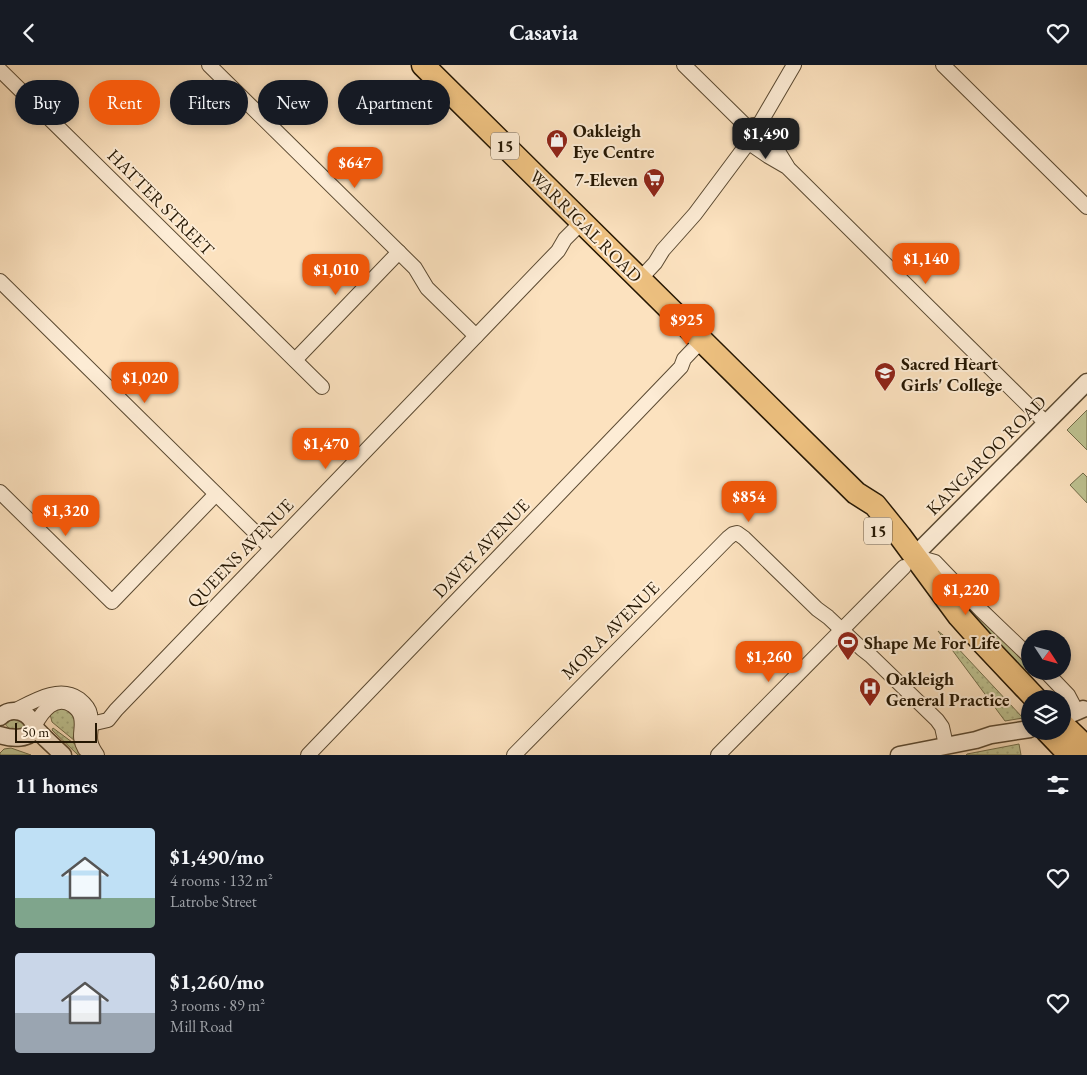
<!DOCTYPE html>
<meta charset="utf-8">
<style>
body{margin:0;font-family:"EB Garamond",serif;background:#20242c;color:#f1f3f6;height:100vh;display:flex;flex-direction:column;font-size:19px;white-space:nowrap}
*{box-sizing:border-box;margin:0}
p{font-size:16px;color:#9ea1a6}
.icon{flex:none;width:28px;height:28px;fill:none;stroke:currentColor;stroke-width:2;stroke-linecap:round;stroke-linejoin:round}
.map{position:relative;height:690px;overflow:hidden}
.sheet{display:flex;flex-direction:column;background:#171b24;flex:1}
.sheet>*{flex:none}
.top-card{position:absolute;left:15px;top:15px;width:500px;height:45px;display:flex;gap:10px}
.needle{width:32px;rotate:126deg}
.controls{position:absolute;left:1021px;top:565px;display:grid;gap:10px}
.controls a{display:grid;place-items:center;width:50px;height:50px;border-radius:50%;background:#171b24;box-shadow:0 2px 8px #0003;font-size:25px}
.scale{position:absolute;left:15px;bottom:12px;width:82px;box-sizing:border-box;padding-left:5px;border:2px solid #251703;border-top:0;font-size:14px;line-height:18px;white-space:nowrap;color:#251703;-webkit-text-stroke:4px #fdecd5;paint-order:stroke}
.price{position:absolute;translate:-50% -42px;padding:0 11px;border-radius:10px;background:#ea580c;color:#fff;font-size:16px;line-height:32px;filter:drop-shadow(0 1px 2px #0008)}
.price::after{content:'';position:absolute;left:50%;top:30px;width:15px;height:11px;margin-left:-8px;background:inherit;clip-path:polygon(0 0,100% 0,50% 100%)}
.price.current{background:#222;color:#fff}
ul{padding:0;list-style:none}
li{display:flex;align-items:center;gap:15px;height:125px;padding:0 15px}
li span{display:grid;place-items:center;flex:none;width:140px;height:100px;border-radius:5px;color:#555}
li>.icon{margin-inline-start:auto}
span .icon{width:60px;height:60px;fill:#fffc;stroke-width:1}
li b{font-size:21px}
h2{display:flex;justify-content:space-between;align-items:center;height:60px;padding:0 15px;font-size:21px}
.pill{padding:0 18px;border-radius:22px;background:#171b24;box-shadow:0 2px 8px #0003;font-size:18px;line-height:45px}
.pill.current{background:#ea580c;color:#fff}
header{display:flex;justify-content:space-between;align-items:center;height:65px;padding:0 15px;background:#171b24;font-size:22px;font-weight:700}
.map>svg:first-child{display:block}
.grass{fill:url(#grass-dots);stroke:#726d4a}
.park{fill:url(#park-tufts);stroke:#726d4a}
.pitch{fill:#bec392;stroke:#726d4a}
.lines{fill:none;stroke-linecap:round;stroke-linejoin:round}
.minor-casing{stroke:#5b4a32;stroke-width:16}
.tertiary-casing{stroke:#5b4a32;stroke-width:19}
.trunk-casing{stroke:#251703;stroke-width:25}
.minor{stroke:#fdecd5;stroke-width:14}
.tertiary{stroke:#fdecd5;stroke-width:16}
.trunk{stroke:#eec180;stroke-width:22}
.labels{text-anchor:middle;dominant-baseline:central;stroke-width:4;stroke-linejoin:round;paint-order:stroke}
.shield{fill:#fdecd5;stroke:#665742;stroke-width:1}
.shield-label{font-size:16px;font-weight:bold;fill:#251703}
.poi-label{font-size:18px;font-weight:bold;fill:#251703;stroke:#fdecd5;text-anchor:start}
.street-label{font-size:18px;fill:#251703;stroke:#fdecd5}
</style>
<header><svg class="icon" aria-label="back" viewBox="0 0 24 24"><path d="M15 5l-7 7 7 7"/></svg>Casavia<svg class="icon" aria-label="heart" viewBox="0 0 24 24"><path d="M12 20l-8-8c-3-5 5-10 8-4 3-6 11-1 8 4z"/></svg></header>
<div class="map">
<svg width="1087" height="690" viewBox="0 0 1087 690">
<defs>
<pattern id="grass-dots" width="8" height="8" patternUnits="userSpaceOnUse" patternTransform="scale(1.25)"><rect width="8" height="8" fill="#bec392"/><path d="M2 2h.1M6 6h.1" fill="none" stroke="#a3a77c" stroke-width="1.8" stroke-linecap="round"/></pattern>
<pattern id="park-tufts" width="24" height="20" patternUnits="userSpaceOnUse" patternTransform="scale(1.25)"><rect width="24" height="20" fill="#bec392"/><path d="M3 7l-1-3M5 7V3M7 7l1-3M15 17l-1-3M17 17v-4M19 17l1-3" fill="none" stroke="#a3a77c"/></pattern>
</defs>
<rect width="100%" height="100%" fill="#fce2bf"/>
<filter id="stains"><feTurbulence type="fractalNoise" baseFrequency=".004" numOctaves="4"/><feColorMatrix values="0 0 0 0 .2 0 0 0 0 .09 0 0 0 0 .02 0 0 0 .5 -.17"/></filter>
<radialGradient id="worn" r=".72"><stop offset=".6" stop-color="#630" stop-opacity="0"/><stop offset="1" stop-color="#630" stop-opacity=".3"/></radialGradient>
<g class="grass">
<path d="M938,508L960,533L1028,601L1022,608L997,582Z"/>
<path d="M938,566L953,578L1023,653L1005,656Z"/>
<path d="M61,641L76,651L75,676L52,657L50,649Z"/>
<path d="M16,653L25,658V662C18,667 8,666 5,658L7,655Z"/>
<path d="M53,663L76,680L87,690H78L52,665Z"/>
<path d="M1019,679L1021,690H966L967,689Z"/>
</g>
<path class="park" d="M11,683L31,690H0V688L4,684Z"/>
<g class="pitch">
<path d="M1087,345V385L1067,365Z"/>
<path d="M1083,408L1087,412V438L1070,420Z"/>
</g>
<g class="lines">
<g class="minor-casing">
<g id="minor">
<path d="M209,0L415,203L427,223L476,271"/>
<path d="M684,0L747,62"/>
<path d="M943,0L1087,142"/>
<path d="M0,5L322,322"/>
<circle cx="755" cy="70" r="10"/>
<path d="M759,60L794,0"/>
<path d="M765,72L779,88L787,101"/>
<path d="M752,80L768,91L787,102L1046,358"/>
<path d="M640,214L655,198L663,185L695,149L748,78"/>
<path d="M0,216L271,483"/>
<path d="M295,295L399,187"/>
<path d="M0,427L112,537L216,429"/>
<path d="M917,492L935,497L981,545L1030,592"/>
<path d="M1045,606L1068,630L1077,647"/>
<path d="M14,646C34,636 59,620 79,634C84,638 89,643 90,649C94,668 84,672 97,690"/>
<path d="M82,655L95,658L108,655L116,645L558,186L565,174L582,157"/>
<path d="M35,660C42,647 55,629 72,640C76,643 80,647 81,652C84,665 77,670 85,684"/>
<path d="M308,690L681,302L684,294L702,275"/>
<path d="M514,690L728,473L733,469L737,468L744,473L817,544L828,552L862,584L871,591L937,655L942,662L946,680"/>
<path d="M718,690L904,502"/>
</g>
</g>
<g class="tertiary-casing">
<g id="tertiary">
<path d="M914,491L1087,317"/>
<path d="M0,652C12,640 31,647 35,663C30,675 12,674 0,670"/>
<path d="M1062,653L1083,644"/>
<path d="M35,663L46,674L63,690"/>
<path d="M899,690L976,675L991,670L1030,664"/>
</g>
</g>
<g class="trunk-casing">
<g id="trunk">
<path d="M423,0L856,428L875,440L900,471L959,551L984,579L1036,634"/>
<path d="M1062,659L1087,683"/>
<path d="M1047,666L1070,690"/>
</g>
</g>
<use href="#minor" class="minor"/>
<use href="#tertiary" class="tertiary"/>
<use href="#trunk" class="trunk"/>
</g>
<defs>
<g id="shop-pin" transform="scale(1.125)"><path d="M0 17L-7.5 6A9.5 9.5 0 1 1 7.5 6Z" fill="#8f2418" stroke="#fdecd5"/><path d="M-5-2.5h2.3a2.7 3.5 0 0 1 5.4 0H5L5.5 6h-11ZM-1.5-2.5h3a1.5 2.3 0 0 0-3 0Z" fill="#fff"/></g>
<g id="supermarket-pin" transform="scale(1.125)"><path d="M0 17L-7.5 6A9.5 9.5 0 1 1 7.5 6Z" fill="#8f2418" stroke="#fdecd5"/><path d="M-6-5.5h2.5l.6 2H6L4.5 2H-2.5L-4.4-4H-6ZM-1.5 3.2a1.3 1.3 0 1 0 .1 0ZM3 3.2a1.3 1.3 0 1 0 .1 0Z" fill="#fff"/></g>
<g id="school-pin" transform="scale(1.125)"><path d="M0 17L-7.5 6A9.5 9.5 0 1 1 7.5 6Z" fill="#8f2418" stroke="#fdecd5"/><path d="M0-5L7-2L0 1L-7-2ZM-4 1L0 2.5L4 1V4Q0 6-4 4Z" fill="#fff"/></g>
<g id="stadium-pin" transform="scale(1.125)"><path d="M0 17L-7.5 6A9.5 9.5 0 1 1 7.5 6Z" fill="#8f2418" stroke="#fdecd5"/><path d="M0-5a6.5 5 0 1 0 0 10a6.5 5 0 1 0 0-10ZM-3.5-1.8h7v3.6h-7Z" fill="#fff"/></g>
<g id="hospital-pin" transform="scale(1.125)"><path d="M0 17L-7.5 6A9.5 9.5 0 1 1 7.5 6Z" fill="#8f2418" stroke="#fdecd5"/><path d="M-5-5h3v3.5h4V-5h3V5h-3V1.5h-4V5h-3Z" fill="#fff"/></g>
</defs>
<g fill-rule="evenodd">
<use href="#shop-pin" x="557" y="75"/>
<use href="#supermarket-pin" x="654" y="114"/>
<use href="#school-pin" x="885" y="308"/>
<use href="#stadium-pin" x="848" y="577"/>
<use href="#hospital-pin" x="870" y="623"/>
</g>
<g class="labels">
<g class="shield">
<rect x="491" y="67.5" width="28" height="27" rx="4"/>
<rect x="864" y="452.5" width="28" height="27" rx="4"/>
</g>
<g class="shield-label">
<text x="505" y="81">15</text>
<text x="878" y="466">15</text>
</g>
<g class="poi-label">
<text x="573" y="65">Oakleigh<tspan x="573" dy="21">Eye Centre</tspan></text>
<text x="638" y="114" text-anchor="end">7-Eleven</text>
<text x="901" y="298">Sacred Heart<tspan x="901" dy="21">Girls' College</tspan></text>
<text x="864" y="577">Shape Me For Life</text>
<text x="886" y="613">Oakleigh<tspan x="886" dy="21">General Practice</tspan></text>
</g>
<g class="street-label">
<text transform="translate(161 137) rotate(45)">HATTER STREET</text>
<text transform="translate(586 161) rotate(45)">WARRIGAL ROAD</text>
<text transform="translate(986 390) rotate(-45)">KANGAROO ROAD</text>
<text transform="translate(481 483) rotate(-46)">DAVEY AVENUE</text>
<text transform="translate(240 488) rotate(-46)">QUEENS AVENUE</text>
<text transform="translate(610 565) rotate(-45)">MORA AVENUE</text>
</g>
</g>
<rect width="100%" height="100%" filter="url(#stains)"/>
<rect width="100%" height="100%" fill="url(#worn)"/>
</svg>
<div class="controls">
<a><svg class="needle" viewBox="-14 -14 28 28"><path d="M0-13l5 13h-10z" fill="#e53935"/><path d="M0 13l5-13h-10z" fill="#9ea1a6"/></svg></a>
<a><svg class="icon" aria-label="layers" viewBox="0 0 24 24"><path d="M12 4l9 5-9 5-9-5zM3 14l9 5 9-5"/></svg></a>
</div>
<div class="scale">50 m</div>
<b class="price current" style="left:766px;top:95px">$1,490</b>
<b class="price" style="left:355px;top:124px">$647</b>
<b class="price" style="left:926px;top:220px">$1,140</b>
<b class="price" style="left:336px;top:231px">$1,010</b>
<b class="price" style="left:687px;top:281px">$925</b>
<b class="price" style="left:145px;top:339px">$1,020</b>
<b class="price" style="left:326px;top:405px">$1,470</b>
<b class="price" style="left:749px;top:458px">$854</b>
<b class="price" style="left:66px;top:472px">$1,320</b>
<b class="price" style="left:966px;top:551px">$1,220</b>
<b class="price" style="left:769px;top:618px">$1,260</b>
<div class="top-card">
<a class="pill">Buy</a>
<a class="pill current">Rent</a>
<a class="pill">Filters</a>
<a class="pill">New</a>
<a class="pill">Apartment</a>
</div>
</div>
<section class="sheet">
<h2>11 homes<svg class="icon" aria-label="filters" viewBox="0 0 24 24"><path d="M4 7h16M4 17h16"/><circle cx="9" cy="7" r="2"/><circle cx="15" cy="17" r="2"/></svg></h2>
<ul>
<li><span style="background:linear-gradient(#bfe0f5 70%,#7fa58c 0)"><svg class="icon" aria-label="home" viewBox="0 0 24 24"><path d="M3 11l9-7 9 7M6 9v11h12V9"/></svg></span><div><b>$1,490/mo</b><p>4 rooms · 132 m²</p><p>Latrobe Street</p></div><svg class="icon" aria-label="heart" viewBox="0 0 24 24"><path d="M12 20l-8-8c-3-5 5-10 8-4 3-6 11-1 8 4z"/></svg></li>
<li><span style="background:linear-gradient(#c9d6e8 60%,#9aa5b1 0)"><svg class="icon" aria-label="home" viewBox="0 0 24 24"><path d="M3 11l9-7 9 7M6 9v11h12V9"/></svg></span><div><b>$1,260/mo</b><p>3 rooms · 89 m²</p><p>Mill Road</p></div><svg class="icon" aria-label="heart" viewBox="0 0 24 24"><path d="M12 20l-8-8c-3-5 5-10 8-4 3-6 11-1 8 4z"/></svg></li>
</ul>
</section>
